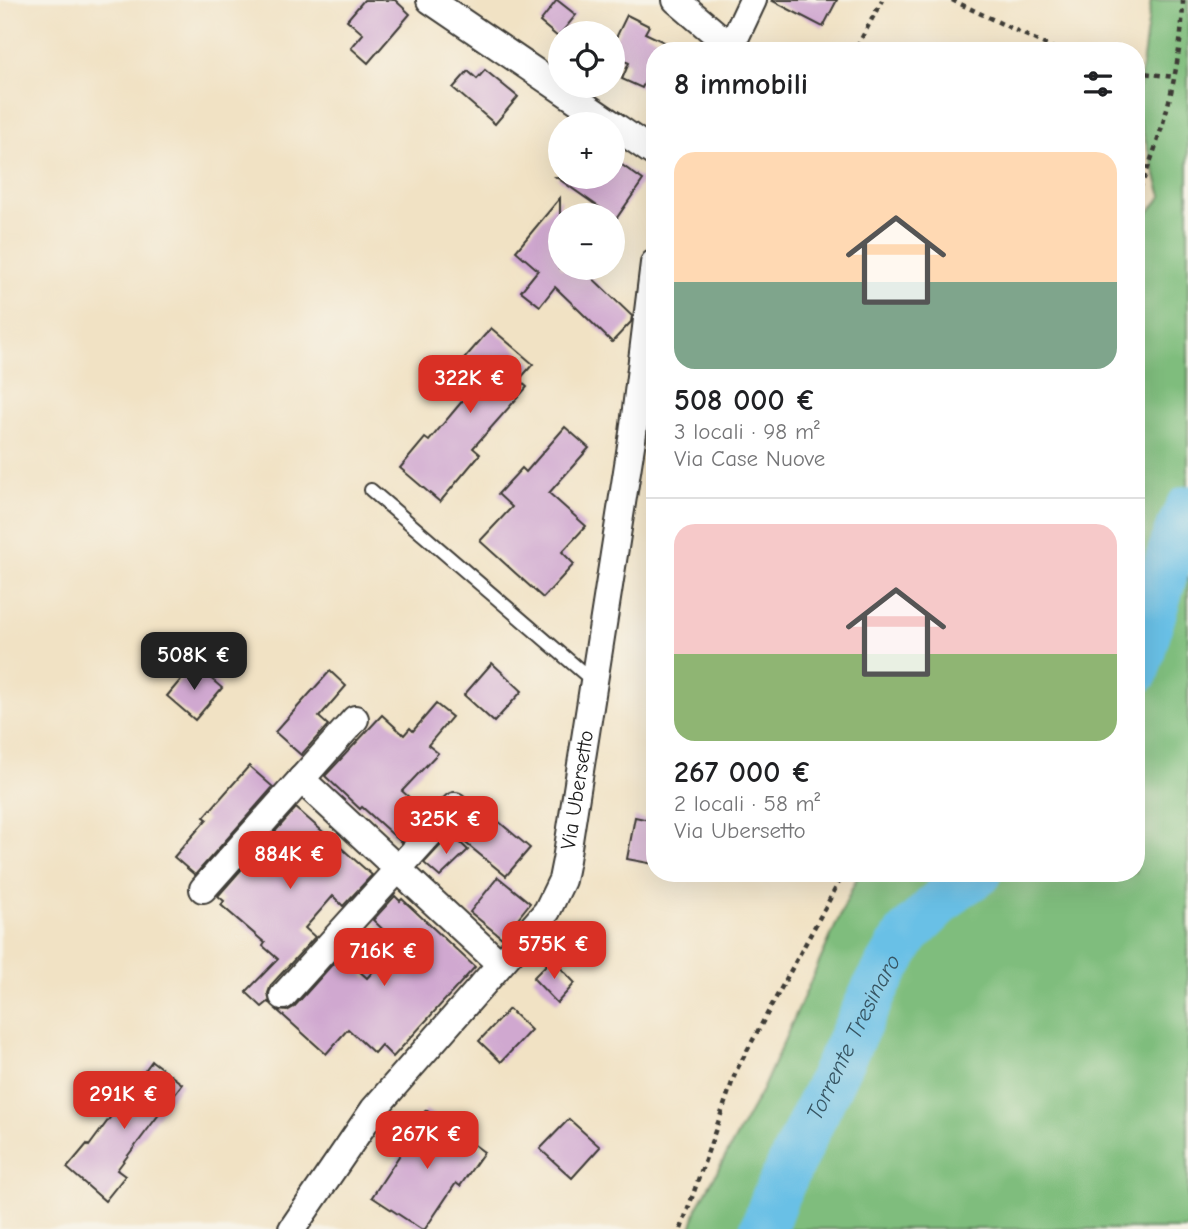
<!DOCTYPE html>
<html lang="it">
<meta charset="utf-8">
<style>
body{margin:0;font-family:"Comic Neue",sans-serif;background:#f2f2f2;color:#202124;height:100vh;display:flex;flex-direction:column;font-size:26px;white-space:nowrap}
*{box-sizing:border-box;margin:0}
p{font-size:23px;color:#757577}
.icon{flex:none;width:38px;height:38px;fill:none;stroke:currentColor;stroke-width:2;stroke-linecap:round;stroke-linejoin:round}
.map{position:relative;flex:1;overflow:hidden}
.details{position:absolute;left:646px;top:42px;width:499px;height:840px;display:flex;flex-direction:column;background:#fff;border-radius:28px;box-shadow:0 7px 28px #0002}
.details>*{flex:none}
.fabs{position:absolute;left:548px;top:21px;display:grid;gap:14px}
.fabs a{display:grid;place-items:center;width:77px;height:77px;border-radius:50%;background:#fff;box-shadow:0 7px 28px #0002;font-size:35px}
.price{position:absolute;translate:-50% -60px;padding:0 16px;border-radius:14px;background:#d93025;color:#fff;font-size:23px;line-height:46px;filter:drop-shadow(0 2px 4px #0008)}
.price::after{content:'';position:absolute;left:50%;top:42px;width:21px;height:16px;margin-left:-10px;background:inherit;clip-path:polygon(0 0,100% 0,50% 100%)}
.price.selected{background:#222;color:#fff}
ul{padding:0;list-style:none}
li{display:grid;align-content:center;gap:14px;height:371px;padding:0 28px}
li+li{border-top:2px solid #e0e0e0}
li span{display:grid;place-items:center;height:217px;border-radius:21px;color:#555}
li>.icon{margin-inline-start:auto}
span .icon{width:126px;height:126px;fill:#fffc;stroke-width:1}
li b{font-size:30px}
h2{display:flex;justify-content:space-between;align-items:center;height:84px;padding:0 28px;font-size:30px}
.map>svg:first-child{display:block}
.forest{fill:#7fbd7d;stroke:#4e6c4c;stroke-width:2}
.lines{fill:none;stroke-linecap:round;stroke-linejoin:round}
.river{stroke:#69c0e6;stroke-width:47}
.building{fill:#d0a8d0}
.service-casing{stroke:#3c3a35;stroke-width:16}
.minor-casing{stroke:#3c3a35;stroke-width:30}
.path{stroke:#3c3a35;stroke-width:4.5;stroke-dasharray:5 5;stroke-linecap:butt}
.service{stroke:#fff;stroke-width:12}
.minor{stroke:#fff;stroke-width:26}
.labels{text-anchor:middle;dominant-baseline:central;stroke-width:6;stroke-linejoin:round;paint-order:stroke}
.street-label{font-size:21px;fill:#1c1c1c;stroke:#f7f3e8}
.water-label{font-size:23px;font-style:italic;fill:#375563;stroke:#f7f3e8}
</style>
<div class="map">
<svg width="1188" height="1229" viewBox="0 0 1188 1229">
<rect width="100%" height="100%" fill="#f7f3e8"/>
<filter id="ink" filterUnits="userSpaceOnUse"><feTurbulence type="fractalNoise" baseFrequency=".0143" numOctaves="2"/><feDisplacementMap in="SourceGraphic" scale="14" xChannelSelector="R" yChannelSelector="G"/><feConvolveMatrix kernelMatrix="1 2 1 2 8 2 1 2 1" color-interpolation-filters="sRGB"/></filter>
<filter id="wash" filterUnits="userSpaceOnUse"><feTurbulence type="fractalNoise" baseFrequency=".00686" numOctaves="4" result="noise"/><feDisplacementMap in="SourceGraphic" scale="28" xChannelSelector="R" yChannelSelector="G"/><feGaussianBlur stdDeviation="1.57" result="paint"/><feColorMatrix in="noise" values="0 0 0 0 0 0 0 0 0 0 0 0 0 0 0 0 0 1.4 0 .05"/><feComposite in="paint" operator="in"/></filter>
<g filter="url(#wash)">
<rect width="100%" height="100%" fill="#f1e2c4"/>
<path class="forest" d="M1151,0H1188V1229H691L697,1208L762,1090L859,873H1136V228L1162,196L1136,110Z"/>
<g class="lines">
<g class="river">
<path d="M1136,671L1175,538L1188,509"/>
<path id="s1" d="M763,1229L775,1197L876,987L907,935L955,888L979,873"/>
</g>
</g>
<g id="blocks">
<g class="building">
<path d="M364,0H395L410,14L368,63L351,48L363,34L347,20Z"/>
<path d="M557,0L576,15L558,37L540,22Z"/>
<path d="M771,0H837L823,27Z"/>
<path d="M627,15L649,26L645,33L664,42L660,51H654V62L642,88L622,79L629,63L612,55V46Z"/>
<path d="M485,70L518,97L495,124L453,88L468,71L477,79Z"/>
<path d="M612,158L643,180L616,219L556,177H612Z"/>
<path d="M560,198V268H582L632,316L631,322L612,342L555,287L540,306L521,291L538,270L516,251Z"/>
<path d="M491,328L533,364L519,380L527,387L473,448L480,454L440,502L400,468L425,438L429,441L464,399L457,393L470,379L457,367Z"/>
<path d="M565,427L589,448L549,493L586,526L562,552L574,564L543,598L480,541L512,507L498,494L522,468L526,472Z"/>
<path d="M492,663L522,691L494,722L464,695Z"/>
<path d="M194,664L222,688L195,720L167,696Z"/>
<path d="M330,671L346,686L319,717L328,725L301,755L275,732Z"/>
<path d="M436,704L452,717L428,745L438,753L402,791L427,813L401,842L362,807L360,809L325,776L382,715L404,735L410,728L413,731Z"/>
<path d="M249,766L273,787L195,875L174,857L207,819L204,817Z"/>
<path d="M480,806L530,848L506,876L456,835Z"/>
<path d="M296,808L372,875L343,906L333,896L305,928L315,937L271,985L268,993L270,1003L268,1002L262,1007L246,992L278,959L263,946L265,943L221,905L224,901L218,896Z"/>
<path d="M635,817L654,821V864L627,859Z"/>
<path d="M451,834L468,850L440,877L424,863Z"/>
<path d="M498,877L530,903L502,938L470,912Z"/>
<path d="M395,896L400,901L402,899L475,967L393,1057L381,1045L374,1053L348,1029L326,1054L277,1010L287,1011L294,1007L339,957L345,962L347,960L367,978L398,944L373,920Z"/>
<path d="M552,959L575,983L557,1003L533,978Z"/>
<path d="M509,1009L531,1030L501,1062L479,1041Z"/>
<path d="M152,1061L182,1084L117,1170L125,1176L105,1201L67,1168L87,1144L89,1146Z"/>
<path d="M426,1110L484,1152L460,1186L456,1183L425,1229H421L372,1197L405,1147L402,1145Z"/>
<path d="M569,1119L600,1147L572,1178L540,1149Z"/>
</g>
</g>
</g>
<g filter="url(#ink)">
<use href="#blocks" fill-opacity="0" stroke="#3c3a35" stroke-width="2"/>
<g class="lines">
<g class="service-casing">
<path id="service" d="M371,490L594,682"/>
</g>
<g class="minor-casing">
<g id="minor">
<path d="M430,0L612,124"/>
<path d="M676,0L731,47"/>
<path d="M729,51L753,0"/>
<path d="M612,124L654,153"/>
<path d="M301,779L499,963"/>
<path d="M203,889L355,719"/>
<path d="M283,996L455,806"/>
<path id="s2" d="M292,1229L374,1109L547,911L562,880L566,860L633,433L654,263"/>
</g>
</g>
<g class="path">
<path d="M952,0L1059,51"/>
<path d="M857,47L882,0"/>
<path d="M1136,72L1174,77"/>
<path d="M1136,198C1162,137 1182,67 1183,0"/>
<path d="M681,1229L736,1071L844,873"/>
</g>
<use href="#service" class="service"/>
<use href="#minor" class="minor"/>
</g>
</g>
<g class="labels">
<g class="street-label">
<text stroke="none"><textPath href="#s2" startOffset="534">Via Ubersetto</textPath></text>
</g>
<g class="water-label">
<text stroke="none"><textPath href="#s1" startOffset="212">Torrente Tresinaro</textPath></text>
</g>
</g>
</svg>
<div class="fabs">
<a><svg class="icon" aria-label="locate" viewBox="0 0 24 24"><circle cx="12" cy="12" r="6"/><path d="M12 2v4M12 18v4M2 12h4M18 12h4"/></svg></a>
<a>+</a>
<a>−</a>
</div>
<b class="price" style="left:470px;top:415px">322K €</b>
<b class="price selected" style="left:194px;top:692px">508K €</b>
<b class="price" style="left:446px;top:856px">325K €</b>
<b class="price" style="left:290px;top:891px">884K €</b>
<b class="price" style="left:554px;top:981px">575K €</b>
<b class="price" style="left:384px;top:988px">716K €</b>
<b class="price" style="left:124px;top:1131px">291K €</b>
<b class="price" style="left:427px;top:1171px">267K €</b>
<section class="details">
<h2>8 immobili<svg class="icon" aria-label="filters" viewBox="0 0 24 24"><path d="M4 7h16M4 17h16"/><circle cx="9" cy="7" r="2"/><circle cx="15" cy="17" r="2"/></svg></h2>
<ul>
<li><span style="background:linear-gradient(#ffd9b3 60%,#7fa58c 0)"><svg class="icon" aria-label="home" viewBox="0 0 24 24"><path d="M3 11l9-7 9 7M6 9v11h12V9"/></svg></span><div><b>508 000 €</b><p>3 locali · 98 m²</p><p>Via Case Nuove</p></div></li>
<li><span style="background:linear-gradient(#f6c9c9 60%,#8fb573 0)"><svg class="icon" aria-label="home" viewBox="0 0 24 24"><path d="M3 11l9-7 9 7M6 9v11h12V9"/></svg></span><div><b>267 000 €</b><p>2 locali · 58 m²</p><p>Via Ubersetto</p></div></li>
</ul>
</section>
</div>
